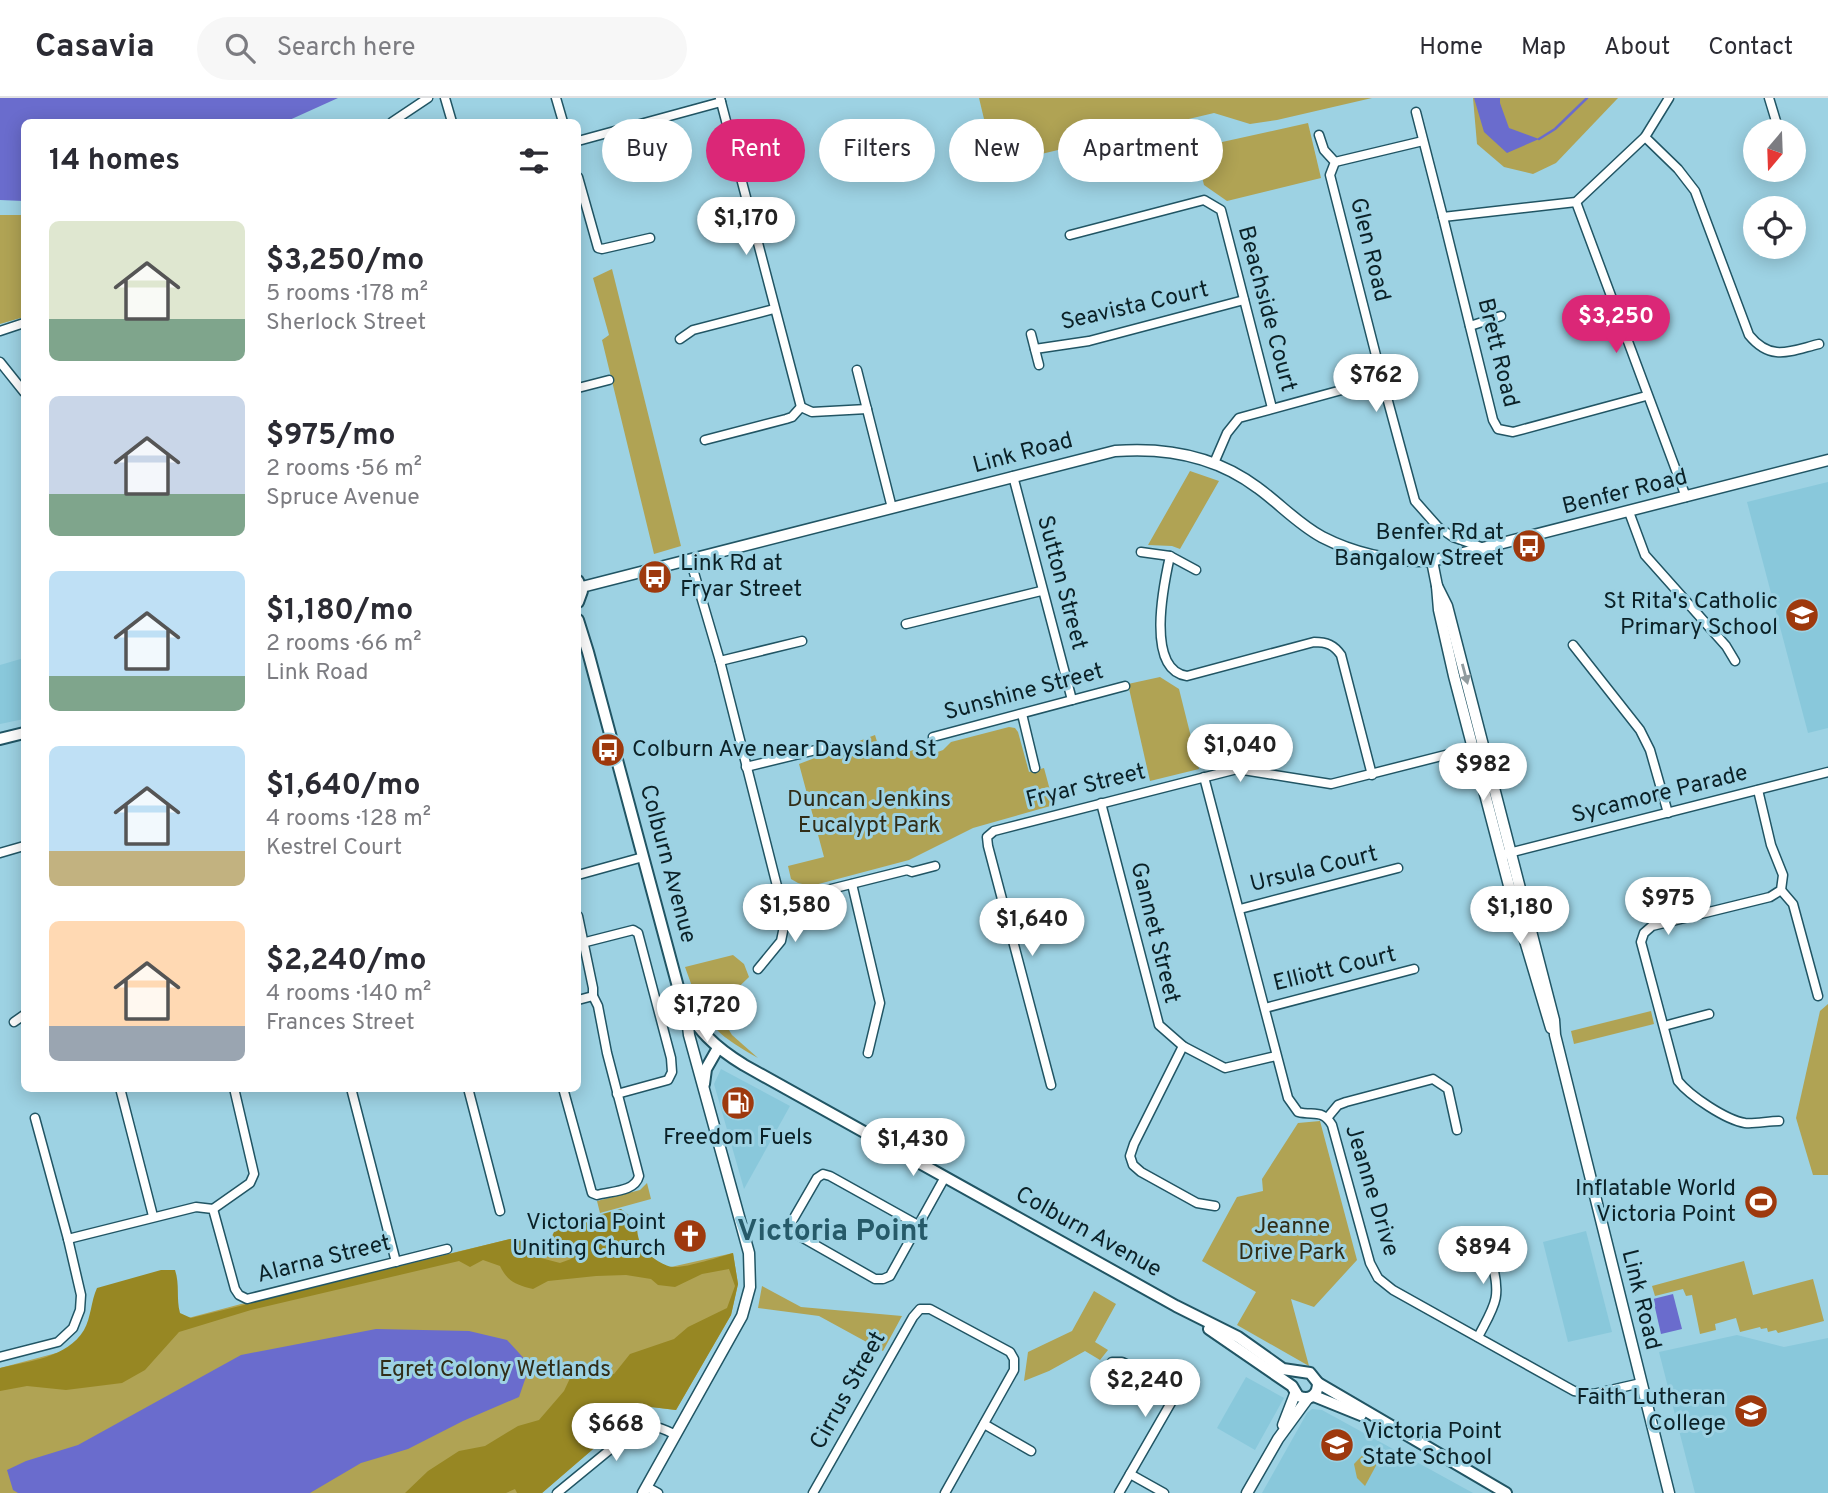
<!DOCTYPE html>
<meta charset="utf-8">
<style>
body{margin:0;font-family:Overpass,sans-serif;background:#f7f7f7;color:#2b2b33;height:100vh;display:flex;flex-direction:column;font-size:26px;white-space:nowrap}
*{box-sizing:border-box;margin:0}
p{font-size:23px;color:#7c7c81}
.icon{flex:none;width:38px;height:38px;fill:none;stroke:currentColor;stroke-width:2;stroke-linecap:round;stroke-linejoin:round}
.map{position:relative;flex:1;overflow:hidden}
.drawer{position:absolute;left:21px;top:21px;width:560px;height:973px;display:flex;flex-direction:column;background:#fff;border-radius:10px;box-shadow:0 4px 18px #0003}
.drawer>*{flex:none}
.guide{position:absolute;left:602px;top:21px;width:665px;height:63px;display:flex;gap:14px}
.needle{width:46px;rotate:199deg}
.fabs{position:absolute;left:1743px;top:21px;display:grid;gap:14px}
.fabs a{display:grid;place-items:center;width:63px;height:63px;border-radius:50%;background:#fff;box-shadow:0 4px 18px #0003;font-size:35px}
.price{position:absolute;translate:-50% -60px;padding:0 16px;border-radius:24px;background:#fff;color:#222;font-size:23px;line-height:46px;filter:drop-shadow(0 2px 4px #0008)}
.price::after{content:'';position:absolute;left:50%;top:42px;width:21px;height:16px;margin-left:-10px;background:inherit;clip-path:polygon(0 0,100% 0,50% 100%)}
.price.active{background:#db2777;color:#fff}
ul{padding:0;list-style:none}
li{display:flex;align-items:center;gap:21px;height:175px;padding:0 28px}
li span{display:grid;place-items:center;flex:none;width:196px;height:140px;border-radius:10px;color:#555}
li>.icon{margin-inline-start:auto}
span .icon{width:84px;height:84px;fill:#fffc;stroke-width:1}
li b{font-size:30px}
h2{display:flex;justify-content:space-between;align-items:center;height:84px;padding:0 28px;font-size:30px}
.chip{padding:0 24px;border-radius:32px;background:#fff;box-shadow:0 4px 18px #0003;font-size:24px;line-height:63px}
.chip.active{background:#db2777;color:#fff}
header{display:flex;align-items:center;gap:42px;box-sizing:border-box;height:98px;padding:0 35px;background:#fff;border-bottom:2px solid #e1e1e2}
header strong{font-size:33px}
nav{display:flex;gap:38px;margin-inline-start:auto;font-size:24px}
.search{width:490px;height:63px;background:#f7f7f7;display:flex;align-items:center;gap:18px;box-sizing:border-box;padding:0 24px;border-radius:38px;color:#7c7c81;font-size:26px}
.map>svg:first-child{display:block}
.built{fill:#89c8db}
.green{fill:#b0a354}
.forest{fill:#978723}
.water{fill:#6a6ccd}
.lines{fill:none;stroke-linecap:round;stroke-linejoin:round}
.stream{stroke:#6a6ccd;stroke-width:2.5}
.minor-casing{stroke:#215564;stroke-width:11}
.tertiary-casing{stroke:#215564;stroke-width:13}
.secondary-casing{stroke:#215564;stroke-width:14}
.minor{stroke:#fff;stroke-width:8}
.tertiary{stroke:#fff;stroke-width:10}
.secondary{stroke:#fff;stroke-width:10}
.oneway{fill:#919b9e}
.labels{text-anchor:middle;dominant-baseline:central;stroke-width:6;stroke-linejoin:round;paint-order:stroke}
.street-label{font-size:23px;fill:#0b2127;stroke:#9dd2e3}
.poi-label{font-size:23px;fill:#0b2127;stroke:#9dd2e3;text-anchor:end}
.park-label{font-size:23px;fill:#312d18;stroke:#9dd2e3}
.district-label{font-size:30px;font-weight:bold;fill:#265a69;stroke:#9dd2e3}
</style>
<header>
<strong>Casavia</strong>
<div class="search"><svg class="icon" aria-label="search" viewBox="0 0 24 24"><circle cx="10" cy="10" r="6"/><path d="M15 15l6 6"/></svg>Search here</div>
<nav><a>Home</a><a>Map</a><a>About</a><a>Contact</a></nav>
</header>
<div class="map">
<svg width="1828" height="1395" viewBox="0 0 1828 1395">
<rect width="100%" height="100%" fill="#9dd2e3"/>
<g class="built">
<path d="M1828,384V630L1808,635L1747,404Z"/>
<path d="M24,560V621L0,626V567Z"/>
<path d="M721,971L790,1008L744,1091L714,986Z"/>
<path d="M1586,1133L1612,1234L1568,1244L1543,1144Z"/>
<path d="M1737,1237L1784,1249L1828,1240V1395H1695L1659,1254Z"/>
<path d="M1246,1279L1284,1300L1255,1352L1217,1330Z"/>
<path d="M1312,1311L1322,1312L1473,1395H1262L1307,1315Z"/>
</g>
<g class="green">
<path d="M979,0H1372L1277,22L1250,26L1214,15L995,67Z"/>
<path d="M1473,0H1618L1556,65L1533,76L1504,69L1477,46Z"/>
<path d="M1308,25L1321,80L1227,103L1204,87L1195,50Z"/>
<path d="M0,117H24V212L23,213L24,219L0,226Z"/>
<path d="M612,171L681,448L654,456L602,242L609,237L593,180Z"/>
<path d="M1190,373L1219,383L1180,451L1172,448L1148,447Z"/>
<path d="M1160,579L1179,591L1199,671L1150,683L1128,586Z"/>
<path d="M1009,629L1015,630L1018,634L1029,674L1044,670L1054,707L973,730L909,762L811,788L798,785L791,781L788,768L824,759L799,666L875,637L882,660L922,650L935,655L943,652L951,644Z"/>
<path d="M733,857L744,866L749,879L716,911L732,937L758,960C708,932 704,922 685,869Z"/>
<path d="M1828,906V1077H1813L1796,1020L1820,913Z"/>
<path d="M1651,913L1654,926L1574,946L1571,933Z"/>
<path d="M1320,1023L1357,1162L1314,1209L1291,1201L1309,1268L1237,1227L1256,1194L1202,1163L1237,1099L1263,1093L1262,1081L1298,1025Z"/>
<path d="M647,1085L651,1101L600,1115L597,1103L640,1092Z"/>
<path d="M510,1141L662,1171L733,1155L738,1186L731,1217L676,1312L643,1308L542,1395H0V1270L241,1206Z"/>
<path d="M1744,1163L1753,1197L1813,1181L1824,1223L1778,1235L1776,1232L1768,1234L1767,1230L1761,1231L1760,1229L1740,1234L1736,1220L1715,1226L1716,1232L1700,1236L1692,1197L1686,1198L1683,1191L1655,1198L1652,1188Z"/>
<path d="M762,1188L801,1209L902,1218L883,1253L819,1218L758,1210Z"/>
<path d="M1094,1193L1116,1206L1095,1244L1108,1252L1100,1262L1085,1253L1049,1273L1024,1283L1028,1254L1072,1233Z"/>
<path d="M1369,1350L1378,1353V1364L1365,1388L1357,1380L1354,1366Z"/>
</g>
<path class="forest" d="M621,1111C645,1128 632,1130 642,1148C647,1157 663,1168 673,1169C686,1170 719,1159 733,1155L738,1186L731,1217L676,1312L643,1308L542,1395H517L515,1391L506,1395H405L428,1373L459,1353L485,1348L518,1328L539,1322L564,1293L572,1276H614L630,1256L674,1241L688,1229L727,1210L735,1188L729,1171L702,1176L675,1189L658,1187L651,1181L626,1177L596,1178L548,1183L533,1191C516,1187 508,1184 500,1168L483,1162L470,1169L459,1163L251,1212L179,1234L145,1272L122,1285L66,1292L27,1288L0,1293V1270C29,1263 67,1260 84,1232C91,1220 91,1203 97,1190L161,1172H175C180,1187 176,1200 180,1215L191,1220L510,1141L522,1143L537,1159L560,1165L571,1161L576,1154L572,1149L554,1145L552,1138L557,1128Z"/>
<g class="water">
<path d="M0,0H338L285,24H24V103L0,102Z"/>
<path d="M1474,0H1500V5L1509,30L1539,41L1507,55L1484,34Z"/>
<path d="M1673,1196L1682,1231L1661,1236L1653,1201Z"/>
<path d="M376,1231L469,1233L507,1242L530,1267L519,1299L463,1323L408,1351L361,1365L310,1395H18L13,1392L7,1372L26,1363L78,1347L241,1257Z"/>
</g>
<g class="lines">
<path class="stream" d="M1539,41L1555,31L1587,0"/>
<g class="minor-casing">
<g id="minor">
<path d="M445,0L452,24"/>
<path d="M556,0L563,24"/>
<path d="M720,0L801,309"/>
<path d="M1769,0L1779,33"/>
<path d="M1416,14L1443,119L1576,104L1645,39L1669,0"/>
<path d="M392,24L428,0"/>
<path d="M1319,37L1324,52L1335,64L1330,77L1382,281"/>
<path d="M1645,39L1678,71L1695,93L1749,237C1771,264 1790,253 1819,246"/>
<path d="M578,43L721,4"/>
<path d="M1335,64L1423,43"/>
<path d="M578,79L598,150L602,151L650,140"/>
<path d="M1576,104L1686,399"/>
<path d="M1443,119L1493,322L1498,331L1513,334L1646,298"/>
<path d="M1070,137L1204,102L1221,112L1272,310"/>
<path d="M1470,228L1501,218"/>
<path d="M0,233L24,225"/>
<path d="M1031,236L1039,267"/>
<path d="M680,241L693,232L774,211"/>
<path d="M1035,251L1089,243L1244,202"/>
<path d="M0,264L24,294"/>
<path d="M857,272L892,410"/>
<path d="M578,290L609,282"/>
<path d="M705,342L786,321L792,319L801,309L812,314L867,311"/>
<path d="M1214,365L1227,335L1239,320L1382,281L1415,403L1438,429L1453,439L1481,449"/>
<path d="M1013,378L1072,602"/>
<path d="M1629,414L1645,457L1726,548L1735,563"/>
<path d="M1141,454L1170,458L1196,472"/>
<path d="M1170,458C1164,485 1145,572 1187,578L1314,544C1327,544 1334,547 1341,557L1372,677"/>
<path d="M690,461L720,563L777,788C783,797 789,799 799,799L907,772L912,774L935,768"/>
<path d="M906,526L1041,493"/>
<path d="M1573,547L1640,632L1650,652L1668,715"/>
<path d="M720,563L802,543"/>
<path d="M1022,616L1035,670"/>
<path d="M933,639L1125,588"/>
<path d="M746,669L828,649"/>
<path d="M1204,679L1288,1000L1298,1014C1313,1018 1323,1011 1332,1027L1370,1165L1378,1180L1393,1192L1574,1293L1593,1296L1641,1285"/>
<path d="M1758,692L1771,747L1783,777L1781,792L1770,799L1652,828L1644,835L1641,844L1678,983C1690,998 1726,1022 1745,1025C1755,1026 1768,1023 1779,1023"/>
<path d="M1101,705L1159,927L1183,948L1225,970L1276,958"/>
<path d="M0,755L24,748"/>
<path d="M1501,757L1828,674"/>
<path d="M578,777L643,759"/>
<path d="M852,786L880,905L868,955"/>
<path d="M1781,792L1793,806L1818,898"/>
<path d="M1240,811L1398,770"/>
<path d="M582,845L633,832L638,835L671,960L672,974L668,982L617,996"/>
<path d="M758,871L781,843L790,799"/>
<path d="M578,902L593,898"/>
<path d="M1265,910L1414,871"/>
<path d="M14,924L24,917"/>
<path d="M1664,928L1709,916"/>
<path d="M1183,948L1134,1046L1130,1058L1133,1067L1141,1074L1197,1105L1215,1108"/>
<path d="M1051,987L988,748L987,739L994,733L1237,671L1331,686L1477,649"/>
<path d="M120,990L153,1118"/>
<path d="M351,990L396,1164"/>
<path d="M468,990L500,1113"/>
<path d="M563,990L592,1095L597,1097C611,1093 635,1094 639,1078L607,955L598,908L593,898V890L578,818"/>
<path d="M1328,1019L1338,1007L1346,1004L1433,981L1448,991L1457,1032"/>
<path d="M213,1111L250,1085L254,1076L234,990"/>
<path d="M918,1127L830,1078L823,1076L817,1080L791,1125L796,1136L875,1181H883L890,1178L945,1079"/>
<path d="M68,1141L196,1109L213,1111L235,1191L239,1197L247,1201L447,1151"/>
<path d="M1478,1239C1494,1208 1502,1201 1492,1165C1489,1153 1486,1144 1478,1134"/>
<path d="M0,1259L58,1244L73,1230L80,1212L81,1197L68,1141L35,1020"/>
<path d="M1112,1264H1122L1172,1289L1176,1296L1119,1395"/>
<path d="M984,1326L1031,1353"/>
<path d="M1130,1376L1164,1395"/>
<path d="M647,1389L658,1395"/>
<path d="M557,1395L635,1331C651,1324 661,1330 676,1337"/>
<path d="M813,1395L913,1219L920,1211H930L1010,1254L1014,1261V1272L945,1395"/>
</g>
</g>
<g class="tertiary-casing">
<g id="tertiary">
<path d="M1432,463L1437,488L1439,512L1454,578L1512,799L1551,930"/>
<path d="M1437,488L1447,508L1554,922L1555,937L1669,1395"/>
<path d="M582,489L1115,353C1167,349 1216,358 1258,390C1280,406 1298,426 1322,439C1357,457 1393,464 1432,463L1828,362"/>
<path d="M1283,1327L1295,1296"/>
<path d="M643,1395L742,1218L750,1189L749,1155L689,937L686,911"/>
<path d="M1247,1395L1278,1341L1308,1300"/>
</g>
</g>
<g class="secondary-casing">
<g id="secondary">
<path d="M578,483L582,493L578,504"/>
<path d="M578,522L588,554L681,900C695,931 716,950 744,967L1176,1208L1238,1239L1283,1271L1310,1275L1318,1285L1506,1395"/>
<path d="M0,641L24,635"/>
<path d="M704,986L706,971L718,950"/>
<path d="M1209,1231L1292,1288L1298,1298C1309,1303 1318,1298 1318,1285"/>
<path d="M1314,1298L1361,1317"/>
</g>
</g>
<use href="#minor" class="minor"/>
<use href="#tertiary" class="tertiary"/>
<use href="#secondary" class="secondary"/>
</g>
<defs><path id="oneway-solid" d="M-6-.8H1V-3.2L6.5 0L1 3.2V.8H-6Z" transform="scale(1.75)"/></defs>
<use class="oneway" href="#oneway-solid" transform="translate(1465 576) rotate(75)"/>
<defs>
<g id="bus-disc" transform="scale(1.75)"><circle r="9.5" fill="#9e390d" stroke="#9dd2e3"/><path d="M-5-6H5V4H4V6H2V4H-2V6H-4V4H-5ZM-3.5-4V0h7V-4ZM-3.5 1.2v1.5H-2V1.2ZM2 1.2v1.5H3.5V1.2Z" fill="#fff"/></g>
<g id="school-disc" transform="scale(1.75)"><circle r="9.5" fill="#9e390d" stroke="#9dd2e3"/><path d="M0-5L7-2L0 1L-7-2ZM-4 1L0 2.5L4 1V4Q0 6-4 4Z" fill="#fff"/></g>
<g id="fuel-disc" transform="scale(1.75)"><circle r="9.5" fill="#9e390d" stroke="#9dd2e3"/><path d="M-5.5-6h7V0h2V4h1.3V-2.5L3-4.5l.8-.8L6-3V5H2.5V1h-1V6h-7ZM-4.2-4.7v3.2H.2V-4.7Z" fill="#fff"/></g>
<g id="stadium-disc" transform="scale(1.75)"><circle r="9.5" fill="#9e390d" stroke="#9dd2e3"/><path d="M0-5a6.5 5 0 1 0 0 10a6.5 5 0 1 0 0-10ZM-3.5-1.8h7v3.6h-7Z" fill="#fff"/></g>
<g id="church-disc" transform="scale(1.75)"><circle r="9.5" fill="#9e390d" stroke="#9dd2e3"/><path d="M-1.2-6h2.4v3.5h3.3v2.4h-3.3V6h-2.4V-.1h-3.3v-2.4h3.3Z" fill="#fff"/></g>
</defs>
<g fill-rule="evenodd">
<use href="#bus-disc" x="1529" y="448"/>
<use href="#bus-disc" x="655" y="479"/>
<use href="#school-disc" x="1802" y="517"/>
<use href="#bus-disc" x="608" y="652"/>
<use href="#fuel-disc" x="738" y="1005"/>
<use href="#stadium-disc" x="1761" y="1104"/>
<use href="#church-disc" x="690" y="1138"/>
<use href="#school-disc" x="1751" y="1313"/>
<use href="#school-disc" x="1337" y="1347"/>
</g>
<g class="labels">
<g class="street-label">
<text transform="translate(1369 152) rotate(76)">Glen Road</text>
<text transform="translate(1135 209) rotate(-13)">Seavista Court</text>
<text transform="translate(1266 211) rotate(75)">Beachside Court</text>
<text transform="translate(1497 255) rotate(76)">Brett Road</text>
<text transform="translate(1023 356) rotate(-15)">Link Road</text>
<text transform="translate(1625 395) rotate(-14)">Benfer Road</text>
<text transform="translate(1061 485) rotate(75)">Sutton Street</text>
<text transform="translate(1024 595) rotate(-15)">Sunshine Street</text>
<text transform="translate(1086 689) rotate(-14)">Fryar Street</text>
<text transform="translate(1660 697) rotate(-14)">Sycamore Parade</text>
<text transform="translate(667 766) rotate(75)">Colburn Avenue</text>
<text transform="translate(1314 772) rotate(-14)">Ursula Court</text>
<text transform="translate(1154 835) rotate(76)">Gannet Street</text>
<text transform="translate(1335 872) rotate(-14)">Elliott Court</text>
<text transform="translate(1371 1093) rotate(73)">Jeanne Drive</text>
<text transform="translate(1088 1135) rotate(29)">Colburn Avenue</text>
<text transform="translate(324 1162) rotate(-14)">Alarna Street</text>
<text transform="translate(1640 1202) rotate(76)">Link Road</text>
<text transform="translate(849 1293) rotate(-61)">Cirrus Street</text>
</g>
<g class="poi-label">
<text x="1504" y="435">Benfer Rd at<tspan x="1504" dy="26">Bangalow Street</tspan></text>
<text x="680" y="466" text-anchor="start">Link Rd at<tspan x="680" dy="26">Fryar Street</tspan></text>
<text x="1778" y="504">St Rita's Catholic<tspan x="1778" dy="26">Primary School</tspan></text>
<text x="632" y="652" text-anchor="start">Colburn Ave near Daysland St</text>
<text x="738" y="1040" text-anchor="middle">Freedom Fuels</text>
<text x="1736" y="1091">Inflatable World<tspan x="1736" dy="26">Victoria Point</tspan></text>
<text x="666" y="1125">Victoria Point<tspan x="666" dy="26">Uniting Church</tspan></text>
<text x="1726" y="1300">Faith Lutheran<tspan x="1726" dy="26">College</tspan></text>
<text x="1362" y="1334" text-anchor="start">Victoria Point<tspan x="1362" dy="26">State School</tspan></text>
</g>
<g class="park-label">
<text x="869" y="702">Duncan Jenkins<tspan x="869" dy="26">Eucalypt Park</tspan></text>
<text x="1292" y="1129">Jeanne<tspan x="1292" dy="26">Drive Park</tspan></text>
<text x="495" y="1272">Egret Colony Wetlands</text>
</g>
<g class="district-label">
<text x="833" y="1134">Victoria Point</text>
</g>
</g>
</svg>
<div class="fabs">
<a><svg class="needle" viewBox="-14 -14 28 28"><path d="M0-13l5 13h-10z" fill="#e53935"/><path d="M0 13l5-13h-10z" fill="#7c7c81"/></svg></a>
<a><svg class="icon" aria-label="locate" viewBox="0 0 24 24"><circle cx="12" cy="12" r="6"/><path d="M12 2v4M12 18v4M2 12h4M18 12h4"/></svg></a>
</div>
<b class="price" style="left:746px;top:159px">$1,170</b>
<b class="price active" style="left:1616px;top:257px">$3,250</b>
<b class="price" style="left:1376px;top:316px">$762</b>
<b class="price" style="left:1240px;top:686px">$1,040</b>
<b class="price" style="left:1483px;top:705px">$982</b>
<b class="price" style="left:1668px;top:839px">$975</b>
<b class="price" style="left:795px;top:846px">$1,580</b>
<b class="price" style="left:1520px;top:848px">$1,180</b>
<b class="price" style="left:1032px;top:860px">$1,640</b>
<b class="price" style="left:707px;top:946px">$1,720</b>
<b class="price" style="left:913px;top:1080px">$1,430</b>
<b class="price" style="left:1483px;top:1188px">$894</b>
<b class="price" style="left:1145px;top:1321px">$2,240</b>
<b class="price" style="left:616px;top:1365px">$668</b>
<div class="guide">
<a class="chip">Buy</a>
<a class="chip active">Rent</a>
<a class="chip">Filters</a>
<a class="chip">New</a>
<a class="chip">Apartment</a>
</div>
<section class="drawer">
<h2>14 homes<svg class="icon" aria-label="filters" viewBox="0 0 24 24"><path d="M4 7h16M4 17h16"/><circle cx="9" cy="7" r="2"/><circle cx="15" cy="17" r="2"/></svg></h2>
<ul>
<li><span style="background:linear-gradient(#dfe7d0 70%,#7fa58c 0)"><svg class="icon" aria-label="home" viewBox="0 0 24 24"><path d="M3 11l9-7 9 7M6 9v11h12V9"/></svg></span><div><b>$3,250/mo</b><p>5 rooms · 178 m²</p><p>Sherlock Street</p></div></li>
<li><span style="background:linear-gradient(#c9d6e8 70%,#7fa58c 0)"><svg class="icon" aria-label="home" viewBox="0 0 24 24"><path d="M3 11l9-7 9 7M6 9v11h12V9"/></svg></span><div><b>$975/mo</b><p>2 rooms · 56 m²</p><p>Spruce Avenue</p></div></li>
<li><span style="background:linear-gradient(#bfe0f5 75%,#7fa58c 0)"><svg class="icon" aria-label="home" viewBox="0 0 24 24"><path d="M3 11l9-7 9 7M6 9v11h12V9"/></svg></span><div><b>$1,180/mo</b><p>2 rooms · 66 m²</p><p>Link Road</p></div></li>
<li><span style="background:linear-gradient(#bfe0f5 75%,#c2b280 0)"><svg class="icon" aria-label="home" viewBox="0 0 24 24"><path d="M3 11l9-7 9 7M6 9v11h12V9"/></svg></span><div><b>$1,640/mo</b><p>4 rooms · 128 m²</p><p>Kestrel Court</p></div></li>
<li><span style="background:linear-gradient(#ffd9b3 75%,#9aa5b1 0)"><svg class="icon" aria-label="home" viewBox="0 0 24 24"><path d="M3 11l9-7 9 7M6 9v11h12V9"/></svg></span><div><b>$2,240/mo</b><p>4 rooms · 140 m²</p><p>Frances Street</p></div></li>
</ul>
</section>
</div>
